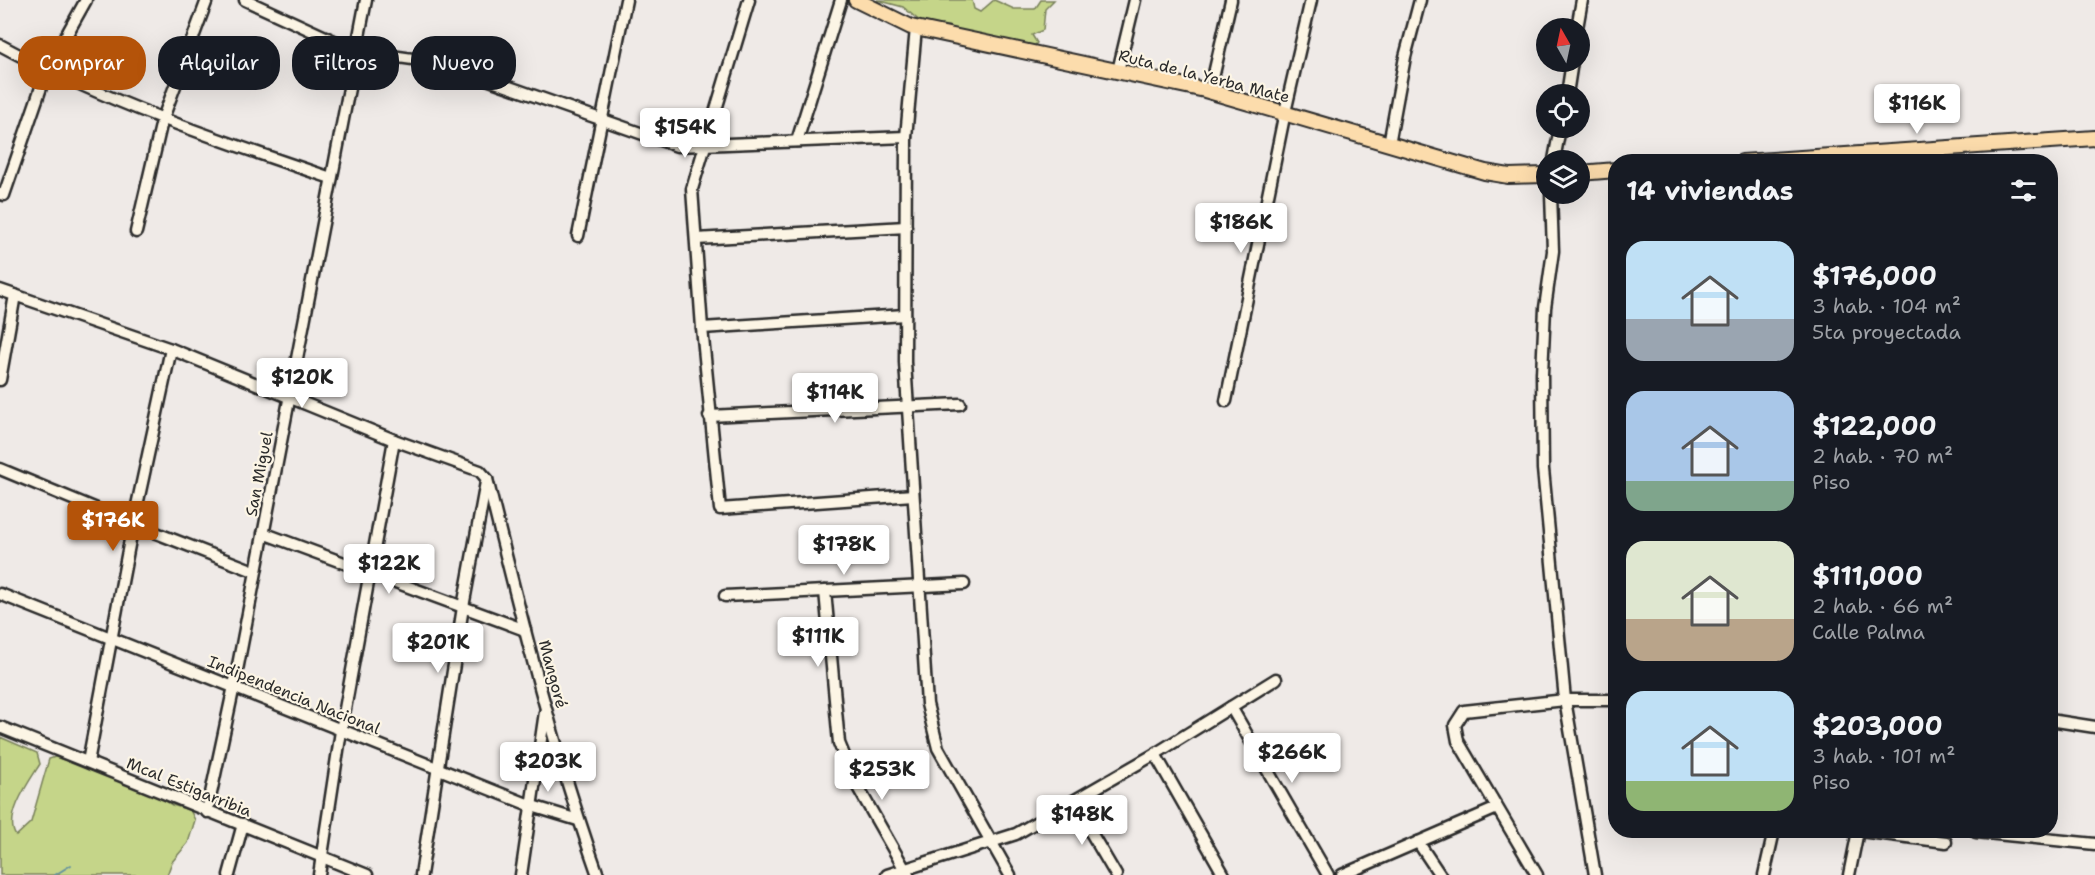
<!DOCTYPE html>
<html lang="es">
<meta charset="utf-8">
<style>
body{margin:0;font-family:"Shantell Sans",sans-serif;background:#20242c;color:#f1f3f6;height:100vh;display:flex;flex-direction:column;font-size:22px;white-space:nowrap}
*{box-sizing:border-box;margin:0}
p{font-size:20px;color:#9ea1a6}
.icon{flex:none;width:33px;height:33px;fill:none;stroke:currentColor;stroke-width:2;stroke-linecap:round;stroke-linejoin:round}
.map{position:relative;flex:1;overflow:hidden}
.panel{position:absolute;left:1608px;top:154px;width:450px;height:684px;display:flex;flex-direction:column;background:#171b24;border-radius:24px;box-shadow:0 6px 24px #0002}
.panel>*{flex:none}
.guide{position:absolute;left:18px;top:36px;width:570px;height:54px;display:flex;gap:12px}
.needle{width:39px;rotate:351deg}
.fabs{position:absolute;left:1536px;top:18px;display:grid;gap:12px}
.fabs a{display:grid;place-items:center;width:54px;height:54px;border-radius:50%;background:#171b24;box-shadow:0 6px 24px #0002;font-size:30px}
.price{position:absolute;translate:-50% -51px;padding:0 14px;border-radius:6px;background:#fff;color:#222;font-size:20px;line-height:39px;filter:drop-shadow(0 2px 3px #0008)}
.price::after{content:'';position:absolute;left:50%;top:36px;width:18px;height:14px;margin-left:-9px;background:inherit;clip-path:polygon(0 0,100% 0,50% 100%)}
.price.selected{background:#b45309;color:#fff}
ul{padding:0;list-style:none}
li{display:flex;align-items:center;gap:18px;height:150px;padding:0 18px}
li span{display:grid;place-items:center;flex:none;width:168px;height:120px;border-radius:18px;color:#555}
li>.icon{margin-inline-start:auto}
span .icon{width:72px;height:72px;fill:#fffc;stroke-width:1}
li b{font-size:26px}
h2{display:flex;justify-content:space-between;align-items:center;height:72px;padding:0 18px;font-size:26px}
.pill{padding:0 21px;border-radius:24px;background:#171b24;box-shadow:0 6px 24px #0002;font-size:21px;line-height:54px}
.pill.selected{background:#b45309;color:#fff}
.map>svg:first-child{display:block}
.green{fill:#c5d589;stroke:#78805a;stroke-width:1.5}
.lines{fill:none;stroke-linecap:round;stroke-linejoin:round}
.stream{stroke:#65939e;stroke-width:2}
.minor-casing{stroke:#2b2b2b;stroke-width:15}
.major-casing{stroke:#2b2b2b;stroke-width:18}
.minor{stroke:#fcf5e5;stroke-width:10}
.major{stroke:#fcdcac;stroke-width:14}
.labels{text-anchor:middle;dominant-baseline:central;stroke-width:4.5;stroke-linejoin:round;paint-order:stroke}
.street-label{font-size:16px;fill:#2b2b2b;stroke:#fcf5e5}
</style>
<div class="map">
<svg width="2095" height="875" viewBox="0 0 2095 875">
<rect width="100%" height="100%" fill="#efeae7"/>
<filter id="ink" filterUnits="userSpaceOnUse"><feTurbulence type="fractalNoise" baseFrequency=".0167" numOctaves="2"/><feDisplacementMap in="SourceGraphic" scale="12" xChannelSelector="R" yChannelSelector="G"/><feConvolveMatrix kernelMatrix="1 2 1 2 8 2 1 2 1" color-interpolation-filters="sRGB"/></filter>
<g filter="url(#ink)">
<g class="green">
<path d="M877,0H972L974,9L980,12L994,0L1014,9H1035L1041,0H1054L1045,9L1043,30L1032,35L1037,43L1032,48L1004,43L994,37L962,32L948,26L922,23L903,7Z"/>
<path d="M0,737L37,753L40,764C30,780 3,817 16,836L31,822L49,759L55,757L143,786L172,805L190,810L195,820L188,843L172,862L167,875H0Z"/>
</g>
<g class="lines">
<path class="stream" d="M55,875L71,865"/>
<g class="minor-casing">
<g id="minor">
<path d="M245,0L356,51L441,63L677,146L906,137"/>
<path d="M916,28L906,137L905,362L927,704L938,748L1010,875"/>
<path d="M1577,28L1582,0"/>
<path d="M0,45C106,102 218,140 331,178"/>
<path d="M1118,71L1135,0"/>
<path d="M1210,91L1231,0"/>
<path d="M1567,94L1572,62"/>
<path d="M797,141L841,0"/>
<path d="M1389,144L1405,57L1420,0"/>
<path d="M1554,160L1560,128"/>
<path d="M0,194L4,195L47,70L86,0"/>
<path d="M136,232L162,121L207,0"/>
<path d="M578,236L626,0"/>
<path d="M696,239L906,227"/>
<path d="M0,290L171,349L394,440L480,471L487,479"/>
<path d="M905,315L702,328L720,509L913,495"/>
<path d="M702,328L692,189L749,0"/>
<path d="M0,380L15,295"/>
<path d="M1226,401L1285,112L1311,0"/>
<path d="M709,416L960,404"/>
<path d="M0,469L133,524L254,571"/>
<path d="M487,479C520,612 552,746 598,875"/>
<path d="M263,533L525,630"/>
<path d="M825,591L839,743L855,782L908,875"/>
<path d="M0,594L532,806L578,820"/>
<path d="M725,596L964,584"/>
<path d="M1231,707L1328,875"/>
<path d="M2050,720L2095,727"/>
<path d="M0,727L367,875"/>
<path d="M1155,754L1224,875"/>
<path d="M88,762L133,524L171,349"/>
<path d="M1073,802L1116,875"/>
<path d="M207,812L234,686L366,0"/>
<path d="M1860,831L1946,842"/>
<path d="M1976,832L2095,844"/>
<path d="M1418,842L1440,875"/>
<path d="M229,875L243,824"/>
<path d="M319,875L341,731L394,440"/>
<path d="M421,875L463,607L486,482"/>
<path d="M521,875L545,712"/>
<path d="M887,875L1016,834L1155,754L1276,679"/>
<path d="M1342,875L1497,808"/>
<path d="M1537,875L1458,741L1455,725L1464,711L1565,700L1543,469L1542,374L1545,308L1553,251L1551,194"/>
<path d="M1595,875L1565,700H1616"/>
<path d="M1764,875L1774,831"/>
<path d="M1849,875L1858,831"/>
</g>
</g>
<g class="major-casing">
<g id="major">
<path d="M856,0L911,27L1205,90L1485,172L1509,176L1546,175"/>
<path d="M1742,162L2095,138"/>
<path d="M1580,173L1616,170"/>
</g>
</g>
<use href="#minor" class="minor"/>
<use href="#major" class="major"/>
</g>
</g>
<g class="labels">
<g class="street-label">
<text transform="translate(1204 76) rotate(14)">Ruta de la Yerba Mate</text>
<text transform="translate(259 474) rotate(-79)">San Miguel</text>
<text transform="translate(553 674) rotate(75)">Mangoré</text>
<text transform="translate(294 695) rotate(22)">Indipendencia Nacional</text>
<text transform="translate(189 787) rotate(22)">Mcal Estigarribia</text>
</g>
</g>
</svg>
<div class="fabs">
<a><svg class="needle" viewBox="-14 -14 28 28"><path d="M0-13l5 13h-10z" fill="#e53935"/><path d="M0 13l5-13h-10z" fill="#9ea1a6"/></svg></a>
<a><svg class="icon" aria-label="locate" viewBox="0 0 24 24"><circle cx="12" cy="12" r="6"/><path d="M12 2v4M12 18v4M2 12h4M18 12h4"/></svg></a>
<a><svg class="icon" aria-label="layers" viewBox="0 0 24 24"><path d="M12 4l9 5-9 5-9-5zM3 14l9 5 9-5"/></svg></a>
</div>
<b class="price" style="left:1917px;top:135px">$116K</b>
<b class="price" style="left:685px;top:159px">$154K</b>
<b class="price" style="left:1241px;top:254px">$186K</b>
<b class="price" style="left:302px;top:409px">$120K</b>
<b class="price" style="left:835px;top:424px">$114K</b>
<b class="price selected" style="left:113px;top:552px">$176K</b>
<b class="price" style="left:844px;top:576px">$178K</b>
<b class="price" style="left:389px;top:595px">$122K</b>
<b class="price" style="left:818px;top:668px">$111K</b>
<b class="price" style="left:438px;top:674px">$201K</b>
<b class="price" style="left:1292px;top:784px">$266K</b>
<b class="price" style="left:548px;top:793px">$203K</b>
<b class="price" style="left:882px;top:801px">$253K</b>
<b class="price" style="left:1082px;top:846px">$148K</b>
<div class="guide">
<a class="pill selected">Comprar</a>
<a class="pill">Alquilar</a>
<a class="pill">Filtros</a>
<a class="pill">Nuevo</a>
</div>
<section class="panel">
<h2>14 viviendas<svg class="icon" aria-label="filters" viewBox="0 0 24 24"><path d="M4 7h16M4 17h16"/><circle cx="9" cy="7" r="2"/><circle cx="15" cy="17" r="2"/></svg></h2>
<ul>
<li><span style="background:linear-gradient(#bfe0f5 65%,#9aa5b1 0)"><svg class="icon" aria-label="home" viewBox="0 0 24 24"><path d="M3 11l9-7 9 7M6 9v11h12V9"/></svg></span><div><b>$176,000</b><p>3 hab. · 104 m²</p><p>5ta proyectada</p></div></li>
<li><span style="background:linear-gradient(#a9c7e8 75%,#7fa58c 0)"><svg class="icon" aria-label="home" viewBox="0 0 24 24"><path d="M3 11l9-7 9 7M6 9v11h12V9"/></svg></span><div><b>$122,000</b><p>2 hab. · 70 m²</p><p>Piso</p></div></li>
<li><span style="background:linear-gradient(#dfe7d0 65%,#b9a48a 0)"><svg class="icon" aria-label="home" viewBox="0 0 24 24"><path d="M3 11l9-7 9 7M6 9v11h12V9"/></svg></span><div><b>$111,000</b><p>2 hab. · 66 m²</p><p>Calle Palma</p></div></li>
<li><span style="background:linear-gradient(#bfe0f5 75%,#8fb573 0)"><svg class="icon" aria-label="home" viewBox="0 0 24 24"><path d="M3 11l9-7 9 7M6 9v11h12V9"/></svg></span><div><b>$203,000</b><p>3 hab. · 101 m²</p><p>Piso</p></div></li>
</ul>
</section>
</div>
